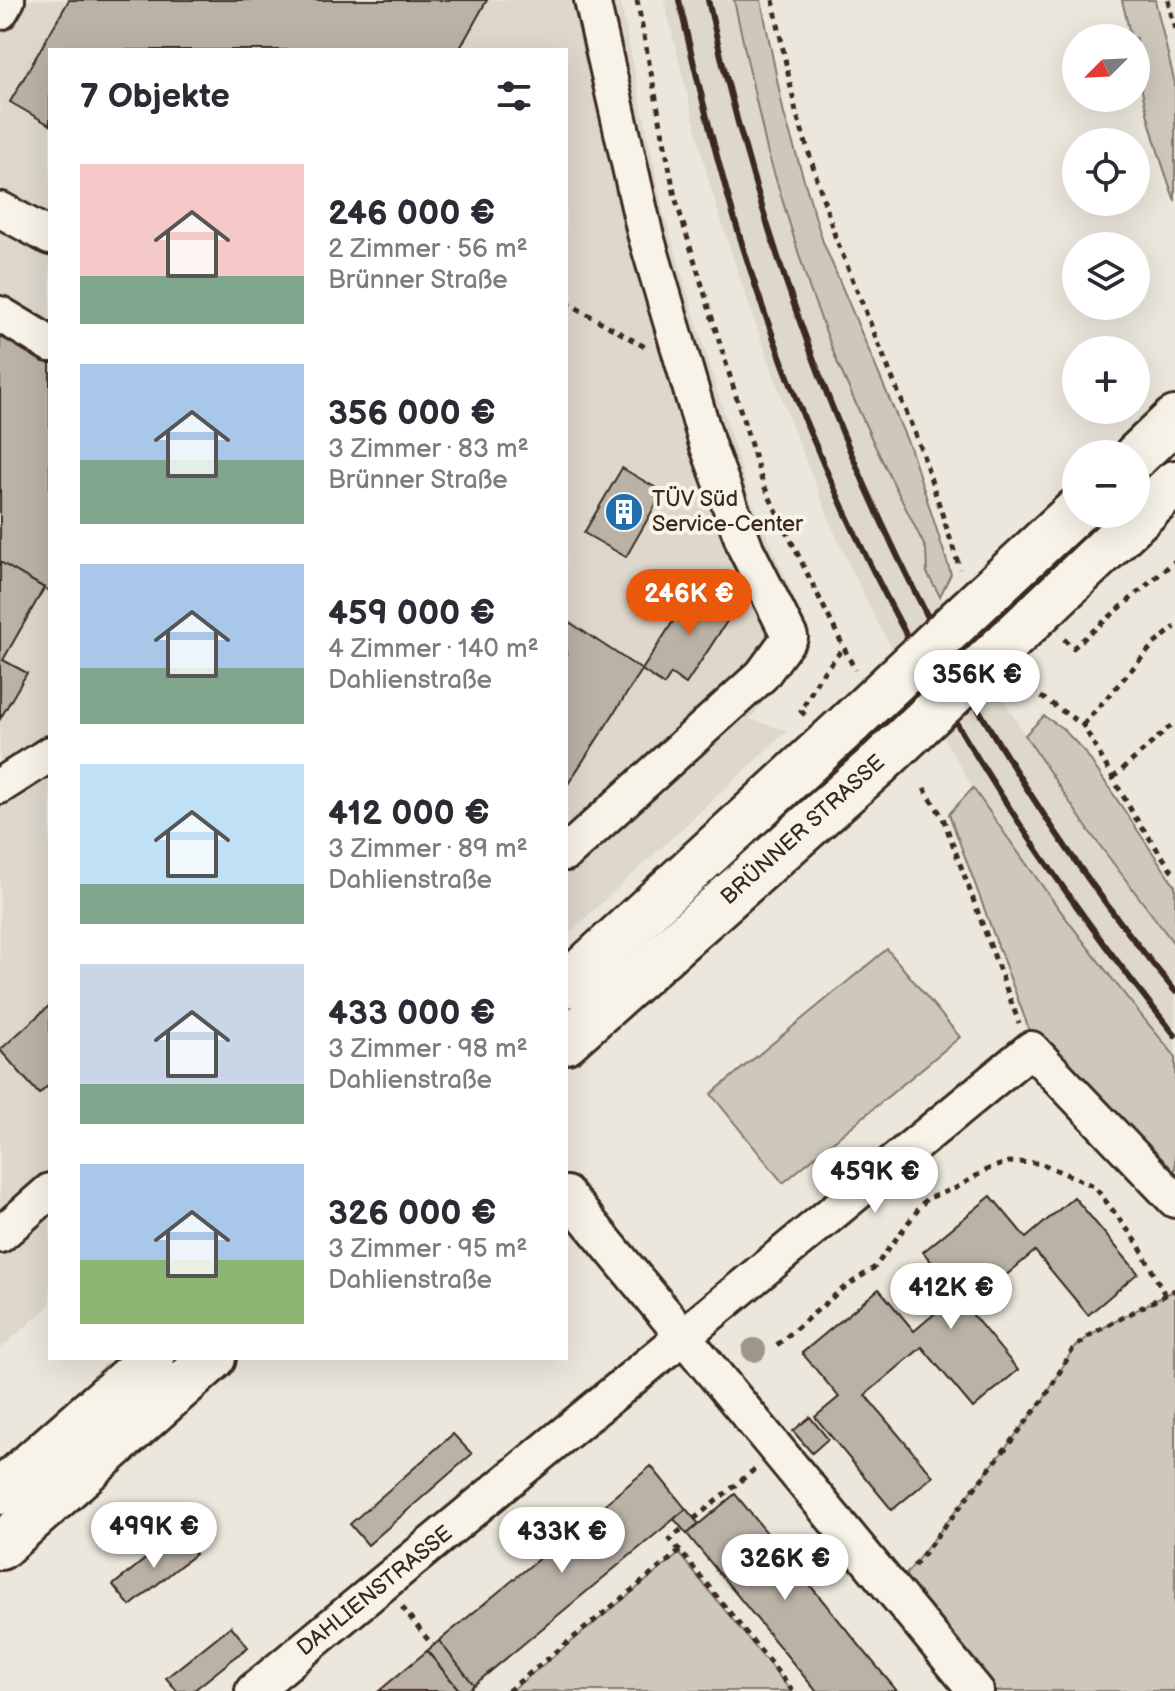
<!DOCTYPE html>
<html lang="de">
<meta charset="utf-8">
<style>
body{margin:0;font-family:"Balsamiq Sans",sans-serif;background:#f2f2f3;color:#2b2b33;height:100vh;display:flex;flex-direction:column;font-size:30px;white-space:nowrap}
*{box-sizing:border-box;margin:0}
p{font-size:26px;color:#7c7c81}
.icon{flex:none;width:44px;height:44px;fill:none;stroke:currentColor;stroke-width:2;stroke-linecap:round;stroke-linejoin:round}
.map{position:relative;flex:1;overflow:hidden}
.sheet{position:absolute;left:48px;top:48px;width:520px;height:1312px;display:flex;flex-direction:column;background:#fff;border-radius:0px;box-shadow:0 8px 32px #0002}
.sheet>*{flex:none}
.needle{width:52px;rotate:246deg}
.tools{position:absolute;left:1062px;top:24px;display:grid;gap:16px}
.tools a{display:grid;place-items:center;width:88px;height:88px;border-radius:50%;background:#fff;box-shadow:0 8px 32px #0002;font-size:40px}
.price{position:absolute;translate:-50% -68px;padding:0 18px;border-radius:28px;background:#fff;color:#222;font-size:26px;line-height:52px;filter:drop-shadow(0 2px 4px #0008)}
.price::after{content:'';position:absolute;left:50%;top:48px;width:24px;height:18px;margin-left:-12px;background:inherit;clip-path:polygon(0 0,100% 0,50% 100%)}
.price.current{background:#ea580c;color:#fff}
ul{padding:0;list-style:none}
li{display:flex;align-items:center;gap:24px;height:200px;padding:0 32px}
li span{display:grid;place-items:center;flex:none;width:224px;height:160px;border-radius:0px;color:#555}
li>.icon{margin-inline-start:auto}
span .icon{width:96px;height:96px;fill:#fffc;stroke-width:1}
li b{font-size:34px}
h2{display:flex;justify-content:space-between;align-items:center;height:96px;padding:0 32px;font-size:34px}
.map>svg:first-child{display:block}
.built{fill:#ddd7cc}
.green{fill:#cec8bc;stroke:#84796d;stroke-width:2}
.building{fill:#bab2a7;stroke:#3b2a1e;stroke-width:2}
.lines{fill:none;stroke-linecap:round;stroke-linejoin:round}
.minor-casing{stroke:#3b2a1e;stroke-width:40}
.major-casing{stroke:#3b2a1e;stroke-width:50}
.path{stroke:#3b2a1e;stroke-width:5;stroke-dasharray:6 6;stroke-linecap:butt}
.minor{stroke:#f7f3e8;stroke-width:34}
.major{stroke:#f7f3e8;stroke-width:44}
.rail{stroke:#3b2a1e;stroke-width:6}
.major-bridge-casing{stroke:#3b2a1e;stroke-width:50;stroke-linecap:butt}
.major-bridge{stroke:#f7f3e8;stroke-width:44}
.tree{fill:#9f958a}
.labels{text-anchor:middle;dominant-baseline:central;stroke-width:8;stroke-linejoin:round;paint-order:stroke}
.poi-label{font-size:22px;fill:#3b2a1e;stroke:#f7f3e8;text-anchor:start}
.street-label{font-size:22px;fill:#3b2a1e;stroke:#f7f3e8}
</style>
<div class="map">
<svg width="1175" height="1691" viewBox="0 0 1175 1691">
<rect width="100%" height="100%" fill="#ece7dc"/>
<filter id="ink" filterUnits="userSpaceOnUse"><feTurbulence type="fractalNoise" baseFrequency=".0125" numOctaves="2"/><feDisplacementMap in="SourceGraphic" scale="16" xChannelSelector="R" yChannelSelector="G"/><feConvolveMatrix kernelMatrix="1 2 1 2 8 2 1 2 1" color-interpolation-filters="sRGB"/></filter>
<g filter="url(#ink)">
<g class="built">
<path d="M0,0H620L664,214L748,492L808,629L807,647L750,719L787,731L566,936V50H50V1305L0,1349Z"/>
<path d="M664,0H734L767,150L809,287L838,364L875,446L926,549L927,573L1025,735L1089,831L1175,945V1056L1117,987L1044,891L973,788L878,624L836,536L790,421L741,282L710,186Z"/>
</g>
<g class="green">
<path d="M734,0H761L784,114L823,242L911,450L951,574L940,596L927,573L926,549L875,446L838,364L809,287L767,150Z"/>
<path d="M1122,0H1155L1175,84V201C1158,154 1136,88 1136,38H1131Z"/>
<path d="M1095,514H1108L1021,606L1013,591Z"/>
<path d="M1044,716L1062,728L1085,752L1175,886V945L1089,831L1025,735Z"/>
<path d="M973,788C1037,881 1102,970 1175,1056V1179L1044,1037L1030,1032L949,814Z"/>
<path d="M887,949L960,1037L783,1183L711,1094Z"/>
<path d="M1175,1290V1691H976L893,1591L1044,1399L1073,1349L1093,1333Z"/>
<path d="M679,1554L791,1691H511Z"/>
</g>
<g class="building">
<path d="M69,0H487L459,50H50V125L10,102Z"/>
<path d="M0,334L50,363V591L0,562Z"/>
<path d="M622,468L663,492L626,557L584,533Z"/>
<path d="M0,562L44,588L3,660L27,673L0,719Z"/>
<path d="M697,584L735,609L686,684L671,674L664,685L642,670Z"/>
<path d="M566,620L642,670L568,784L566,783Z"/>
<path d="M50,1005V1084L39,1094L0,1050Z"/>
<path d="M991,1196L1026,1238L1074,1197L1138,1273L1088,1315L1035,1251L967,1308L1018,1370L973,1408L922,1347L865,1395L933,1476L892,1510L815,1417L839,1397L802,1353L879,1289L914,1331L958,1294L923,1252Z"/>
<path d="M810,1417L828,1439L812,1453L793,1431Z"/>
<path d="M453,1434L472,1454L368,1545L350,1524Z"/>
<path d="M651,1466L686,1509L474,1685L439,1641Z"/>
<path d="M735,1494L818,1595L897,1691H816L687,1534Z"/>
<path d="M686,1509L699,1524L687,1534L674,1519Z"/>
<path d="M178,1533L195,1554L130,1606L113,1585Z"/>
<path d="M231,1626L248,1647L193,1691H177L166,1678Z"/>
<path d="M439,1641L474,1685L467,1691H460L427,1651Z"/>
<path d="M427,1651L460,1691H379L416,1660Z"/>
</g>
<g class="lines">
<g class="minor-casing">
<g id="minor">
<path d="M0,12L7,0"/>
<path d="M1,210L50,237"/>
<path d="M0,314L50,344"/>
<path d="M0,786L50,754"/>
<path d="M566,853L762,675L790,637L746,549L707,444L645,233L592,0"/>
<path d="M566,1194L976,1691"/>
<path d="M0,1235L50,1191"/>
<path d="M253,1691L1031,1049L1175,1200"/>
</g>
</g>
<g class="major-casing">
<g id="major">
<path d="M1136,456L1175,419"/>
<path d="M1004,578L1076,511"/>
<path d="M1030,621L1175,483"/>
<path d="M566,985L852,721"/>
<path d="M566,1041L877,765"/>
<path d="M0,1492L152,1358"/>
<path d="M0,1547L213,1358"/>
</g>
</g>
<g class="path">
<path d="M637,0L675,197L763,484L855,670"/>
<path d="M773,0L796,112L835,236L921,449L960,569"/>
<path d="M1168,0L1175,30"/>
<path d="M566,302L645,347"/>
<path d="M1064,639L1073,648L1175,561"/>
<path d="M1031,690L1083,725L1135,817L1175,875"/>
<path d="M805,715L801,711L819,678L844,647"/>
<path d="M1083,725L1153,645L1175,627"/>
<path d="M1113,778L1175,722"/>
<path d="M924,788L943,818L1019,1023"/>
<path d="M777,1345L841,1290L875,1267L926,1199L956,1188L986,1170L1008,1162L1040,1163L1094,1186L1137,1242L1165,1295"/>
<path d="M694,1519L755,1469"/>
<path d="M680,1551L670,1539L682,1529"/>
<path d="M914,1566L1044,1399L1073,1349L1093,1333L1175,1290"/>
<path d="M402,1607L433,1646"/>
<path d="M469,1689L471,1691"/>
<path d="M508,1691L680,1551L793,1691"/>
</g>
<use href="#minor" class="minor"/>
<use href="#major" class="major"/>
<g class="rail">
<path d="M679,0C703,106 729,211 765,314C856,577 1000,819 1175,1035"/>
<path d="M708,0C787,359 938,707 1175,991"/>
</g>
<g class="major-bridge-casing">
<g id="major-bridge">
<path d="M852,721L1004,578"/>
<path d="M877,765L1030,621"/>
</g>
</g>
<use href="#major-bridge" class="major-bridge"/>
</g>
<circle class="tree" cx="754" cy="1350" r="12"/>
</g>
<defs>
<g id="building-disc" transform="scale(2)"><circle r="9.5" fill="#1f6fb2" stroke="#f7f3e8"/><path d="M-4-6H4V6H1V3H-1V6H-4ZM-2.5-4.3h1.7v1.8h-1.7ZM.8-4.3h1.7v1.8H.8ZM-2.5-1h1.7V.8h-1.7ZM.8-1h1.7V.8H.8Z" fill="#fff"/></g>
</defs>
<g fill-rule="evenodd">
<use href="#building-disc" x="624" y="512"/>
</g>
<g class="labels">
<g class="poi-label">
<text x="652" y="499">TÜV Süd<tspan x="652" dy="25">Service-Center</tspan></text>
</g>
<g class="street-label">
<text transform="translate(803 830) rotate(-42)">BRÜNNER STRASSE</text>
<text transform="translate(375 1591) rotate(-39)">DAHLIENSTRASSE</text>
</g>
</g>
</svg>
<div class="tools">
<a><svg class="needle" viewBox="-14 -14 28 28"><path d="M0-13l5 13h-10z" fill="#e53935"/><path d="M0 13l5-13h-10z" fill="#7c7c81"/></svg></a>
<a><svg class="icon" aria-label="locate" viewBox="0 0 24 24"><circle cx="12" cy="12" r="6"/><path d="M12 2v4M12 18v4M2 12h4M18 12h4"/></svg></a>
<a><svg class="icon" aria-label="layers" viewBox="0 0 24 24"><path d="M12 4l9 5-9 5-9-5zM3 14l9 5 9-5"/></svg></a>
<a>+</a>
<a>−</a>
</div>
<b class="price current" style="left:689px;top:637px">246K €</b>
<b class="price" style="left:977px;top:718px">356K €</b>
<b class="price" style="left:875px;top:1215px">459K €</b>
<b class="price" style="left:951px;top:1331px">412K €</b>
<b class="price" style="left:154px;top:1570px">499K €</b>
<b class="price" style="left:562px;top:1575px">433K €</b>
<b class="price" style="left:785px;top:1602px">326K €</b>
<section class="sheet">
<h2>7 Objekte<svg class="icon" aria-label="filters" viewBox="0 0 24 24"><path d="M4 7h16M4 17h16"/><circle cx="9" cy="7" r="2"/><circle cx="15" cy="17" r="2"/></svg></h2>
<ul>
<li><span style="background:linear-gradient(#f6c9c9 70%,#7fa58c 0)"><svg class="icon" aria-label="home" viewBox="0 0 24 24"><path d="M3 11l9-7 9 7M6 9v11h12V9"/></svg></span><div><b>246 000 €</b><p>2 Zimmer · 56 m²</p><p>Brünner Straße</p></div></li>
<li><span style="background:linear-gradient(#a9c7e8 60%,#7fa58c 0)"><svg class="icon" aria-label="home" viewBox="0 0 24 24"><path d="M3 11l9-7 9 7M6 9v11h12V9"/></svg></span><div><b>356 000 €</b><p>3 Zimmer · 83 m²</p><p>Brünner Straße</p></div></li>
<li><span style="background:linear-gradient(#a9c7e8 65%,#7fa58c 0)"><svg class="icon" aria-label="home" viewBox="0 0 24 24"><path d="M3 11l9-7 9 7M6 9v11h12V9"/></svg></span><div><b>459 000 €</b><p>4 Zimmer · 140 m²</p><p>Dahlienstraße</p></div></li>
<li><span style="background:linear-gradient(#bfe0f5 75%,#7fa58c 0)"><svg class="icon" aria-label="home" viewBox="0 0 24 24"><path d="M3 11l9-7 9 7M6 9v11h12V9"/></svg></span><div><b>412 000 €</b><p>3 Zimmer · 89 m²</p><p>Dahlienstraße</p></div></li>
<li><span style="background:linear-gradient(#c9d6e8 75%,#7fa58c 0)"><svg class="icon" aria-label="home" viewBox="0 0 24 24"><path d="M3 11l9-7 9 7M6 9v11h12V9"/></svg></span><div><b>433 000 €</b><p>3 Zimmer · 98 m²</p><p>Dahlienstraße</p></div></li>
<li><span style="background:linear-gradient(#a9c7e8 60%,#8fb573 0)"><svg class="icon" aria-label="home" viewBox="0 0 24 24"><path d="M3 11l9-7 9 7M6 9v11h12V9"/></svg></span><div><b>326 000 €</b><p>3 Zimmer · 95 m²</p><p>Dahlienstraße</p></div></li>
</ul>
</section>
</div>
